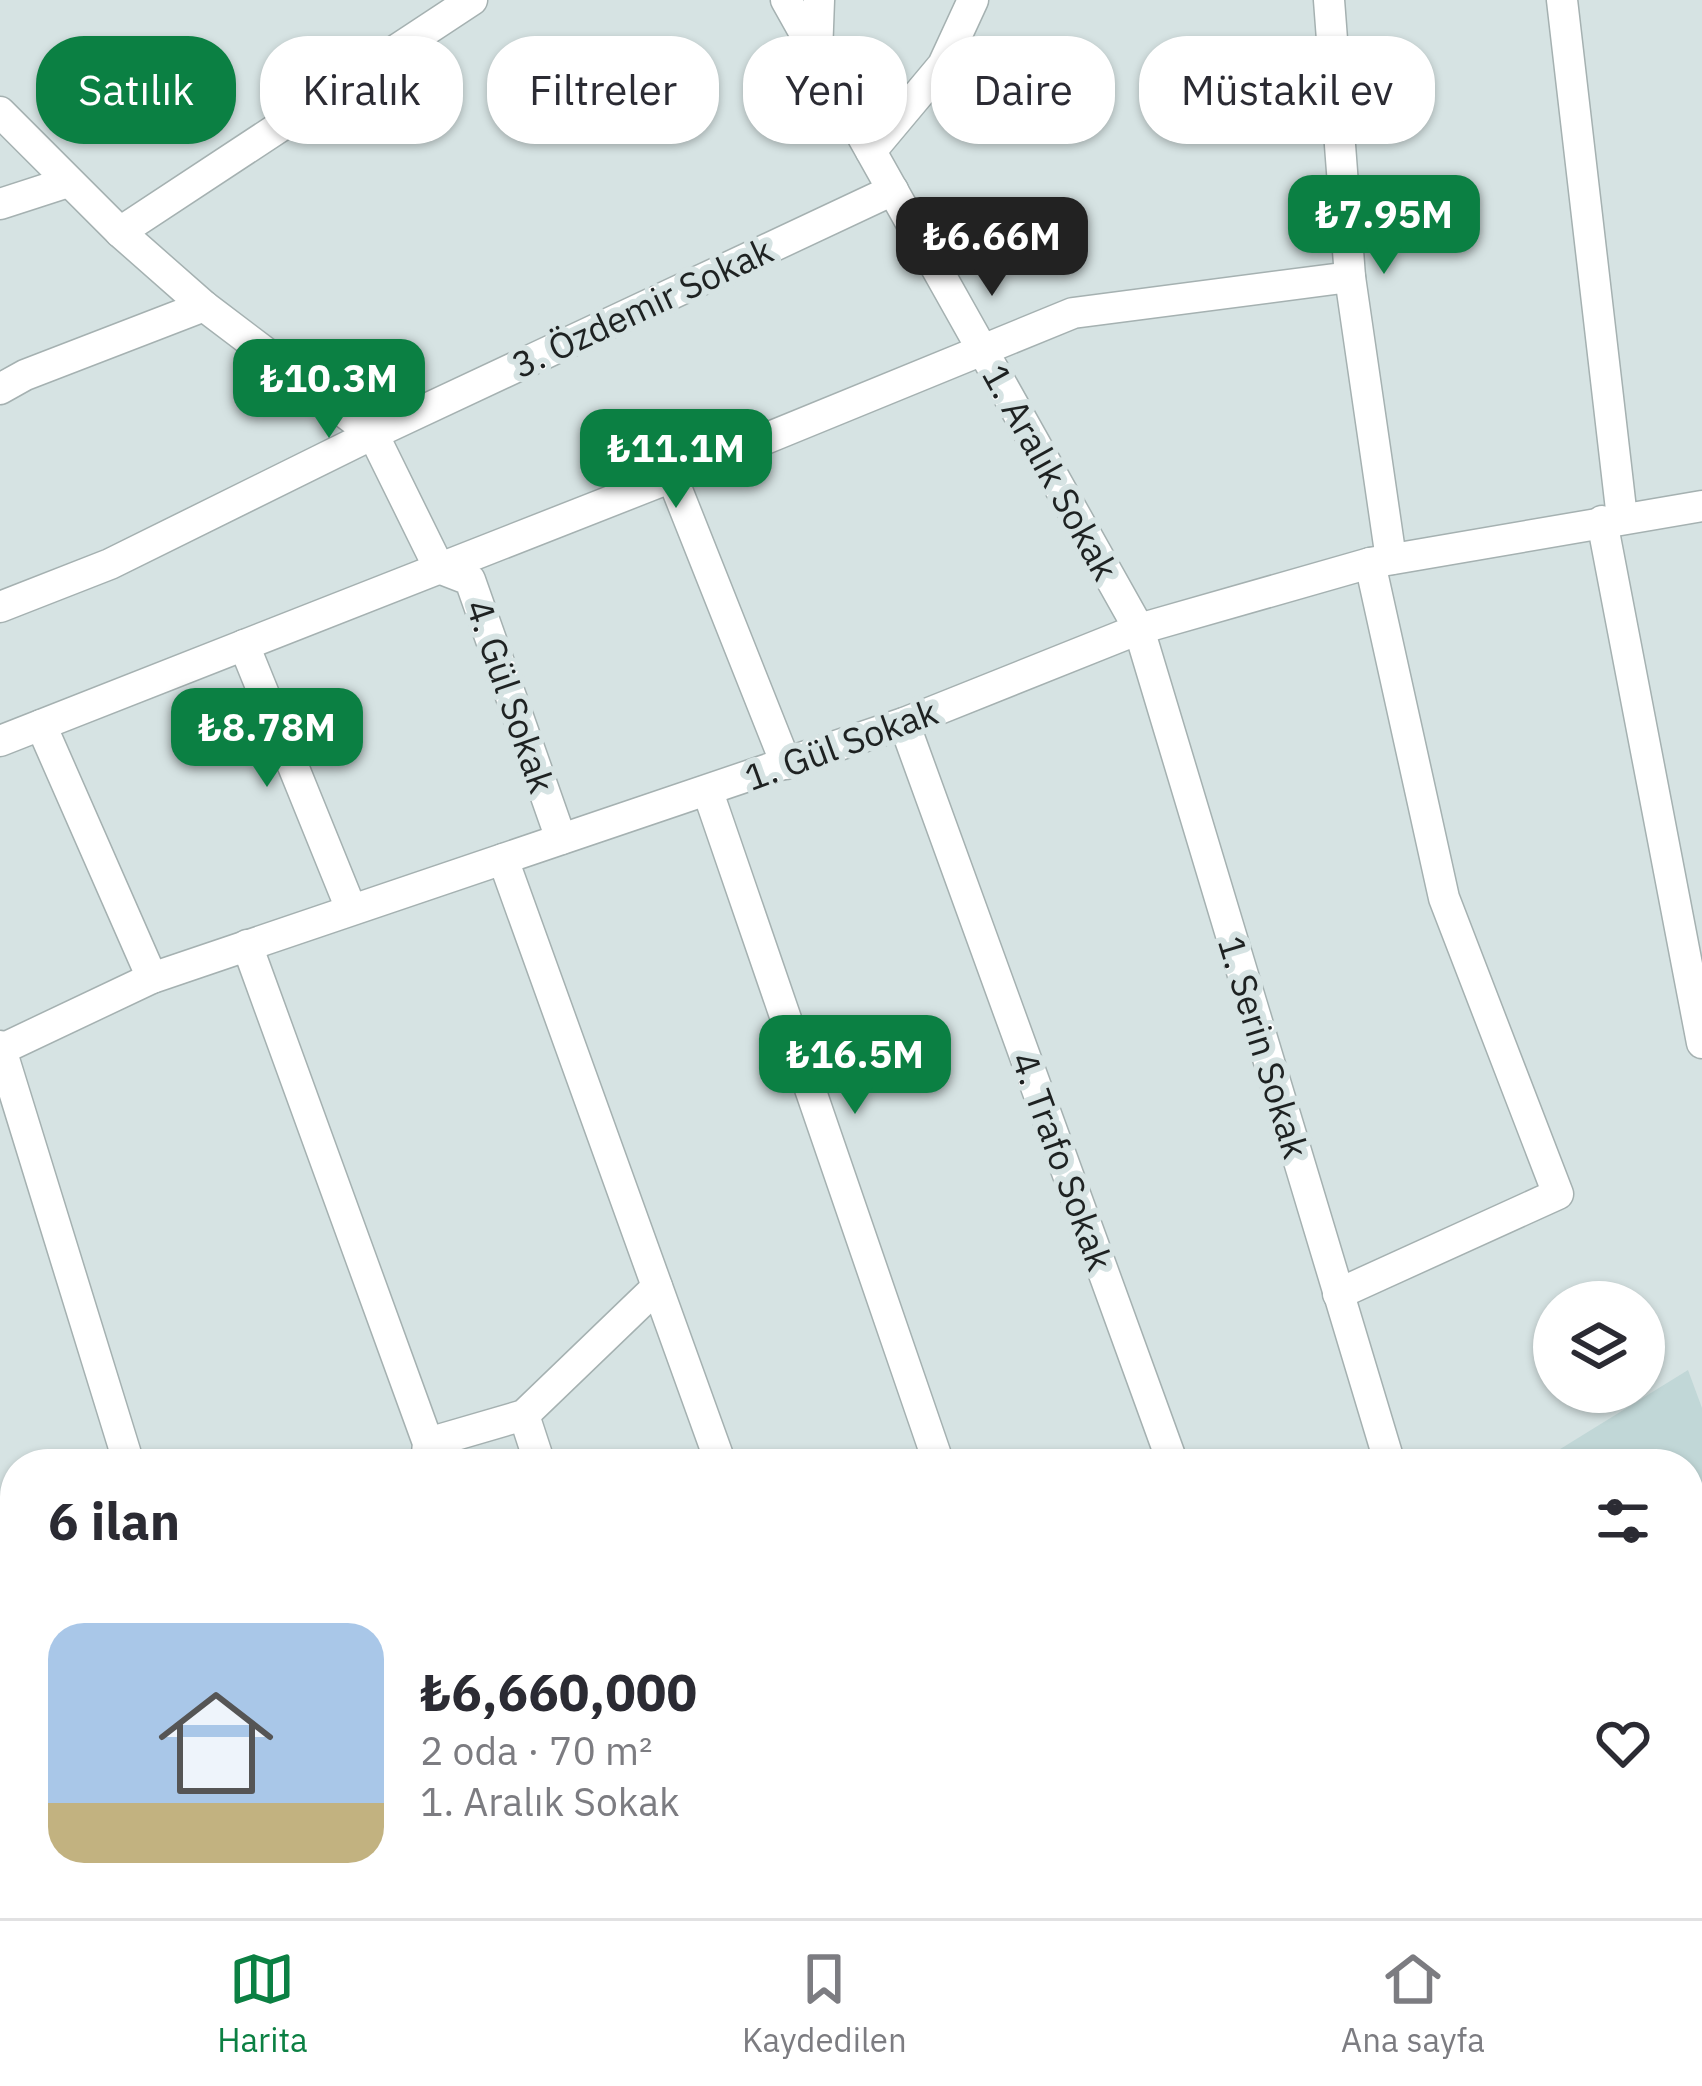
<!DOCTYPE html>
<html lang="tr">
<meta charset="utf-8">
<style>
body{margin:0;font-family:"IBM Plex Sans",sans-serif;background:#f2f2f3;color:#2b2b33;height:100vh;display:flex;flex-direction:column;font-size:45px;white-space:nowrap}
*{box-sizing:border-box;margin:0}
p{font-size:39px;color:#7c7c81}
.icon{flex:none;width:66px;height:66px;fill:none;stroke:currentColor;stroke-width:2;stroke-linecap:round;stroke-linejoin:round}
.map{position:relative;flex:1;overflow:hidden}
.panel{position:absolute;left:0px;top:1449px;width:1704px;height:471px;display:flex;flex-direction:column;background:#fff;border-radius:48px 48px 0 0;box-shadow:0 3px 9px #0004}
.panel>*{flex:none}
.hud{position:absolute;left:36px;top:36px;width:1632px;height:108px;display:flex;gap:24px}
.tools{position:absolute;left:1533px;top:1281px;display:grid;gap:24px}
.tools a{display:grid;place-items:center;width:132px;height:132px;border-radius:50%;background:#fff;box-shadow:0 3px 9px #0004;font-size:60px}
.price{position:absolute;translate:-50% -102px;padding:0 27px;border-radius:24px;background:#0b8043;color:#fff;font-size:39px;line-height:78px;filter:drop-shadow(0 3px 6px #0008)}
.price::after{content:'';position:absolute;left:50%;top:72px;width:36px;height:27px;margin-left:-18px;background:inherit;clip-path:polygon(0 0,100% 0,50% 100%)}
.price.selected{background:#222;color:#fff}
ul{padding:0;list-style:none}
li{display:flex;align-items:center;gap:36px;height:300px;padding:0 48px}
li span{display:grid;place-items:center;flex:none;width:336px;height:240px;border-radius:36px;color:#555}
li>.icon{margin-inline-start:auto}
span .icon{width:144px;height:144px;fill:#fffc;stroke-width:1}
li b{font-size:51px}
h2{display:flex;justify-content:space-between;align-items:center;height:144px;padding:0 48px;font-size:51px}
.tag{padding:0 42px;border-radius:48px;background:#fff;box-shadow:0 3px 9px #0004;font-size:42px;line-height:108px}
.tag.selected{background:#0b8043;color:#fff}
.tabs{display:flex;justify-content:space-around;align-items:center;height:168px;border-top:3px solid #e1e1e2;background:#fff;font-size:33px;color:#7c7c81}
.tabs a{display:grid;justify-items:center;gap:6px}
.tabs .selected{color:#0b8043}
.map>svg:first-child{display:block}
.built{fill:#c1d7d7}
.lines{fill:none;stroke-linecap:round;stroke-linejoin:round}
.minor-casing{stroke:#a5b1b1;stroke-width:33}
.tertiary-casing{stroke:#a5b1b1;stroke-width:39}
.minor{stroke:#fff;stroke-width:30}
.tertiary{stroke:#fff;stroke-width:36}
.labels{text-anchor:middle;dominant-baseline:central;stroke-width:12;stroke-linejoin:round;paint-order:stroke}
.street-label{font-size:36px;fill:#1e2222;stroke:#d6e3e3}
</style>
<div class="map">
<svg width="1702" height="1918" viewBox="0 0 1702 1918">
<rect width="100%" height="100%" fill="#d6e3e3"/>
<path class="built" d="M1688,1370L1702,1408V1750L1689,1754V1464H1536Z"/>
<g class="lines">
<g class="minor-casing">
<g id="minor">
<path d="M786,0L1139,629L1390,1464"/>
<path d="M1329,0L1350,277L1391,559"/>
<path d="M1562,0L1622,518"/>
<path d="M817,54L819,0"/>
<path d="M0,112L120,232L204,306L373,434L439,568L470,580L561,839"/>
<path d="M871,151L943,65L973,0"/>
<path d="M0,204L68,182"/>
<path d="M120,232L472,0"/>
<path d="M0,389L25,375L204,306"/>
<path d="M672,477L786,764"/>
<path d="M1602,521L1702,1043"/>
<path d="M0,607L110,564L373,434L893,190"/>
<path d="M244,645L351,909"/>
<path d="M904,723L1173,1464"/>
<path d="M41,725L152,978"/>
<path d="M0,741L672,477L1073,313L1350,277"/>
<path d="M708,792L939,1464"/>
<path d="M503,859L721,1464"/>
<path d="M247,945L428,1443L426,1464"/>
<path d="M0,1046L129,1464"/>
<path d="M0,1050L152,978L904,723L1139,629L1370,563L1702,506"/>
<path d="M1338,1294L1558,1194L1444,898L1370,563"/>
<path d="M524,1415L540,1464"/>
<path d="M428,1443L524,1415L657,1287"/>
<path d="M0,1899L5,1918"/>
<path d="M266,1905L270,1918"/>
<path d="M510,1905L514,1918"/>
<path d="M682,1905L686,1918"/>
<path d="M879,1905L884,1918"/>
<path d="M1522,1905L1526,1918"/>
</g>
</g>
<g class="tertiary-casing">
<g id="tertiary">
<path d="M1689,1851L1702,1844"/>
<path d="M1565,1918L1589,1905"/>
</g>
</g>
<use href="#minor" class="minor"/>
<use href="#tertiary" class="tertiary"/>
</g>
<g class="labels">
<g class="street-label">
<text transform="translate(642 307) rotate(-25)">3. Özdemir Sokak</text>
<text transform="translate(1051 472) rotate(61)">1. Aralık Sokak</text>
<text transform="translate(511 696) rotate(71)">4. Gül Sokak</text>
<text transform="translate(841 744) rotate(-20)">1. Gül Sokak</text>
<text transform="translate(1264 1047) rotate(73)">1. Serin Sokak</text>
<text transform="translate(1063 1161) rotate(70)">4. Trafo Sokak</text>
</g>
</g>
</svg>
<div class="tools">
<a><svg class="icon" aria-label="layers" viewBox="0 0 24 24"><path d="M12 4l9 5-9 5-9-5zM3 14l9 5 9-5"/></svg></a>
</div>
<b class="price" style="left:1384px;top:277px">₺7.95M</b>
<b class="price selected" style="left:992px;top:299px">₺6.66M</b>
<b class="price" style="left:329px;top:441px">₺10.3M</b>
<b class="price" style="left:676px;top:511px">₺11.1M</b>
<b class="price" style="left:267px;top:790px">₺8.78M</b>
<b class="price" style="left:855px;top:1117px">₺16.5M</b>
<div class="hud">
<a class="tag selected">Satılık</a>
<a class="tag">Kiralık</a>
<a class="tag">Filtreler</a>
<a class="tag">Yeni</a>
<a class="tag">Daire</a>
<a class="tag">Müstakil ev</a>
</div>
<section class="panel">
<h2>6 ilan<svg class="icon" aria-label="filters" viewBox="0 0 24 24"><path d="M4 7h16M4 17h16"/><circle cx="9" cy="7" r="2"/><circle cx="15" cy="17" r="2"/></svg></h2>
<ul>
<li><span style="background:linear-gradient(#a9c7e8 75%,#c2b280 0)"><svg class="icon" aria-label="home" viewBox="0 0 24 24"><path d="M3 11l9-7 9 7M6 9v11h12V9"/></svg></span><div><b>₺6,660,000</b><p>2 oda · 70 m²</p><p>1. Aralık Sokak</p></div><svg class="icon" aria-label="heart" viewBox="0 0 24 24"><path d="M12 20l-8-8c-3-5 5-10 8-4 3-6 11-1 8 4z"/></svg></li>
</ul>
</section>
</div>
<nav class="tabs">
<a class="selected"><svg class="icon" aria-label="map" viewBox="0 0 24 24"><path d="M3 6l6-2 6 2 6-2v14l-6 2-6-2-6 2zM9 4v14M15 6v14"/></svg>Harita</a>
<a><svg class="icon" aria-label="saved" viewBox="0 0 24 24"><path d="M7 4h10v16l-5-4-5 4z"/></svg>Kaydedilen</a>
<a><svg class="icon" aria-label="home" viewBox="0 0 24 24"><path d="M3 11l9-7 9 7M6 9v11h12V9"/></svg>Ana sayfa</a>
</nav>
